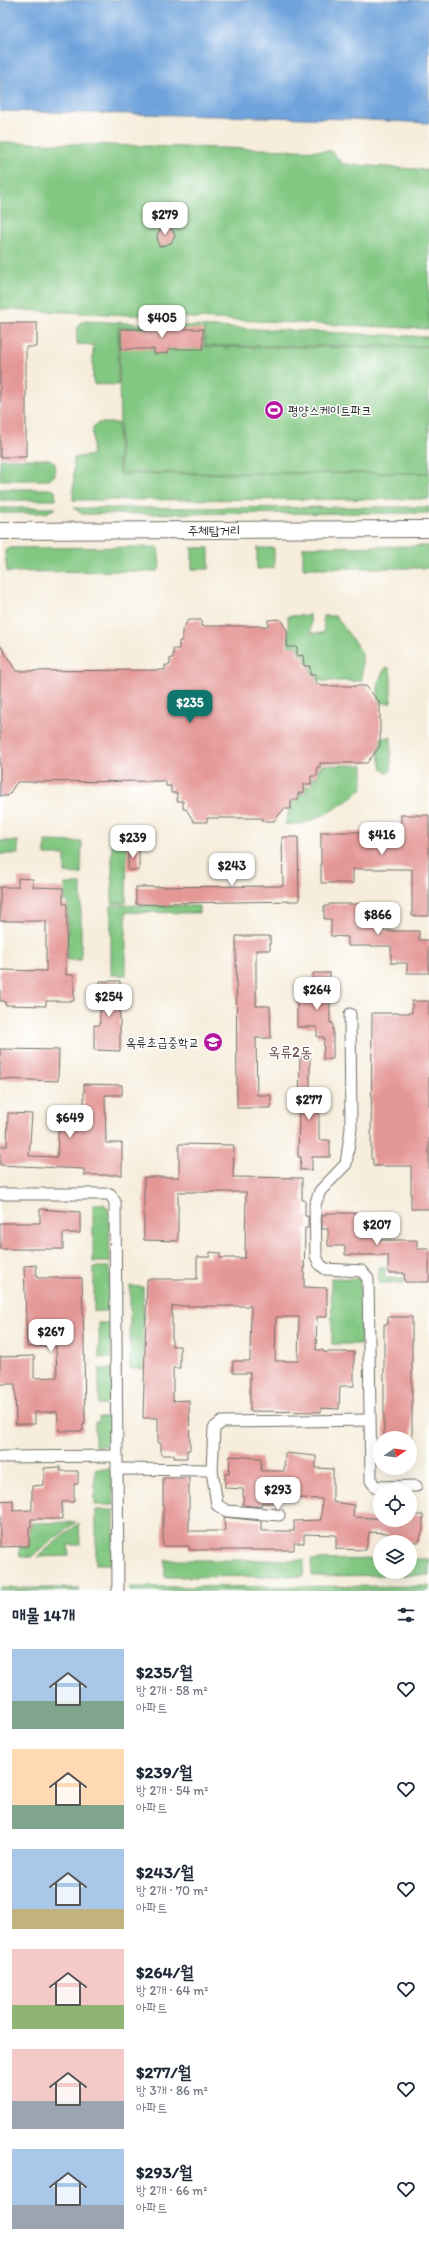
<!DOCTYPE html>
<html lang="ko">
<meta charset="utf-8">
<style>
body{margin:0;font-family:Itim,"Poor Story",sans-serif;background:#f6f6f7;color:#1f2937;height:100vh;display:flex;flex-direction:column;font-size:15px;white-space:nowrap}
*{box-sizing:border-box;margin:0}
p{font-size:13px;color:#747a83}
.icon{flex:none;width:22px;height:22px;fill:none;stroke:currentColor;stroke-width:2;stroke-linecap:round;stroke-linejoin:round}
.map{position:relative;height:1591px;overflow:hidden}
.sheet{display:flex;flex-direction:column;background:#fff;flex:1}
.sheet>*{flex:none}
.needle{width:26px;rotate:77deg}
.tools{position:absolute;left:373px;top:1431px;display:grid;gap:8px}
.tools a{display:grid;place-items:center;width:44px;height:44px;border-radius:50%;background:#fff;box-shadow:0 4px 16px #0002;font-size:20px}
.price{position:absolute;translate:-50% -34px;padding:0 9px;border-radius:8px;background:#fff;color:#222;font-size:13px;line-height:26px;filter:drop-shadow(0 1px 2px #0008)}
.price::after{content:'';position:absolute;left:50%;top:24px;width:12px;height:9px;margin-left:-6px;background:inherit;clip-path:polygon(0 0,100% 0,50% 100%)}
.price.on{background:#0f766e;color:#fff}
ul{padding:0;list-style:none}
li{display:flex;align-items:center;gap:12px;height:100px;padding:0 12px}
li span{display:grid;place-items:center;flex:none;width:112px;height:80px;border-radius:0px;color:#555}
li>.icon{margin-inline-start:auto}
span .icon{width:48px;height:48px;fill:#fffc;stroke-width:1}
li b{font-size:17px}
h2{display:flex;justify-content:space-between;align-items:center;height:48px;padding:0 12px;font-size:17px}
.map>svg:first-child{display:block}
.green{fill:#82c782;stroke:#567956}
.water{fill:#6ea3db;stroke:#4c6783}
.building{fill:#e49896;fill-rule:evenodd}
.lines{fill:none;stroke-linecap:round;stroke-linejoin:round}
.street-casing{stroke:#726f69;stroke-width:13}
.secondary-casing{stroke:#726f69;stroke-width:18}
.street{stroke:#fff;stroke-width:11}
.secondary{stroke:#fff;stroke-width:16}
.labels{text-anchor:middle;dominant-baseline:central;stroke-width:3;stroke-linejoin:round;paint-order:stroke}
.poi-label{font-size:13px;fill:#2b2b2b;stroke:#fff;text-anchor:start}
.street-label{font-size:13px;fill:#2b2b2b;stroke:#fff}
.quarter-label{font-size:15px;fill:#6c5150;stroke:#fff}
</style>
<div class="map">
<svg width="429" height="1591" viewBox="0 0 429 1591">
<rect width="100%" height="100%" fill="#fff"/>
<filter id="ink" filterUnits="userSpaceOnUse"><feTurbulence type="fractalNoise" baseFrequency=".025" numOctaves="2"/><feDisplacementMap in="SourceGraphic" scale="8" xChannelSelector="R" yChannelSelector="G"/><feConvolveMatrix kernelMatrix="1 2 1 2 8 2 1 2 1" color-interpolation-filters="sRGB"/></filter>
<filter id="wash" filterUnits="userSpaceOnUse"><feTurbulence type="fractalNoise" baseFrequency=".012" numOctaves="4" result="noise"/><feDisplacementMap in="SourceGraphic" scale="16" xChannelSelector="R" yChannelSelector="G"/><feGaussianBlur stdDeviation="0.9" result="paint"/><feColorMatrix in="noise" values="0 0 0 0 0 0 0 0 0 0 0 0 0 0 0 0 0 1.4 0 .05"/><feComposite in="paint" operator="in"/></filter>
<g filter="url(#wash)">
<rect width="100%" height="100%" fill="#f6eddb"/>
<g class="green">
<path d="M0,142L331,151L343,164L429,170V329L0,309Z"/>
<path d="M85,321L429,337V346H206L205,328V347H429V473H120L119,328H184L118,327V385L94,384L93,380V345L77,344V327L80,323Z"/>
<path d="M98,423H118L119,474L429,473V499L73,500L74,458L92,455L93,427Z"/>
<path d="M0,459H49L55,463V475L49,480H0Z"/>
<path d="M0,489H50L55,491L56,500H0Z"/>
<path d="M429,507V513L82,514L74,508Z"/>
<path d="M0,508H56L46,513H0Z"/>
<path d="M429,546V568H303V547Z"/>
<path d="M158,547L160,567L158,571L7,572L5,552L7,548Z"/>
<rect x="192" y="548" width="17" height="21"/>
<path d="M257,548H274V568L257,569Z"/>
<path d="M310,615L311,633H324L323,616H336L362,653V681H317V674H311V664H305V654H299L298,646H289L288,616Z"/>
<path d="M387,667L389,668L391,675V703H381C375,694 378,674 387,667Z"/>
<path d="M391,737V771L386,773L382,769L378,751L381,745V738Z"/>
<path d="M321,765H363V787C354,799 316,821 301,824C296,825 290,824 285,824L289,810H292V801H299V794H306L305,786H312V777H318V768H321Z"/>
<path d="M112,838H127L126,903H112Z"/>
<rect x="0" y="841" width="18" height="13"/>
<path d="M45,841L82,842L81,874L65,873V855H45Z"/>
<path d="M65,884H81V960H67L68,902H65Z"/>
<path d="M111,905L199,906V913L126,912V975H111Z"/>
<path d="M93,1204H104L109,1210L110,1262H93Z"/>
<rect x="94" y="1267" width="16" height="44"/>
<path d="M378,1267H385V1278H404V1283H379Z"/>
<path d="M331,1278L360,1279L361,1344H332Z"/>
<path d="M130,1286L143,1287V1369H130Z"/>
<rect x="99" y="1323" width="12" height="35"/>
<rect x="99" y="1369" width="13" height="36"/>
<path d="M99,1417H112V1438L108,1445L95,1447V1422H99Z"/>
<path d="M95,1469H113L114,1505H95Z"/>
<rect x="96" y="1510" width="18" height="54"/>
<path d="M76,1522L31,1557H20L19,1547H29V1528H32L31,1523Z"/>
<path d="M79,1523L80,1545H68L69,1556L37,1557Z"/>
<path d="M380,1559V1572H410V1559H429V1575L312,1576L311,1560Z"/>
<path d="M165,1560H304V1576L165,1577Z"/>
<path d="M429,1586V1591H130V1587Z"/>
<rect x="0" y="1588" width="79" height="3"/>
</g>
<path class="water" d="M0,0H429V123L349,119L0,111Z"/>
<g id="blocks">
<g class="building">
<path d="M165,227L172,229L175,236L171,243L159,247L157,235L161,228Z"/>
<path d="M0,323H37V347H26V457H0Z"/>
<path d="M121,329H203V349H168V353L154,354V349H121Z"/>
<path d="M280,619L287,630V647H297V656L303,655L304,666H310V675H316V684H320V686H366L380,703V746L367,763H320V767H317V776H311V784H304V793H298V800H291V809H284L274,821H262V818H207V822H194L186,809H183V801H177V793H171V786H166V781L17,782L8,796H0V645L16,671L165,670V665H170V658H173V649H179V641H182V631L188,620H201V626H268V620Z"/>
<path d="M401,815H429V916H412V869H353V883H321V832H382L387,827H401Z"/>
<path d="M282,837H298L299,901L170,903V905L136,904V887L283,886Z"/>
<path d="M128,848L139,849V870H128Z"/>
<path d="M18,878L33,879V887L63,888V904H67L66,975H74V1001H46V1006L5,1005V1001H0V970L46,971V921H0V887H18Z"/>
<path d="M329,904H360V913H380V931H419V940H429V973H407V963H391V946H348V937L331,936V919H324V906H329Z"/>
<path d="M236,936H270V950H256V1006H270L271,1038H256L257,1095H271V1108H237Z"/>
<path d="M313,973H330V1023H333V1059H323L324,1037H317V1027H297V989H313Z"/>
<path d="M100,981H120V1051L94,1050V1025H100Z"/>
<path d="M412,1001H429V1209H411V1166H373V1159H371L372,1013H412Z"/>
<path d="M0,1049L59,1050L58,1081L0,1079Z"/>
<path d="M300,1057H310V1092H319V1140H330V1157H312V1170H300L301,1157H298Z"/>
<path d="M84,1084L122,1085V1095H105L106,1143H122V1175H84V1169L0,1165V1146H7L8,1113L32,1114L29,1156L57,1157L59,1115L84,1117Z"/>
<path d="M179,1144L234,1145L233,1177L302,1178V1200H305V1216H308V1228H305L304,1287L327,1288V1317H317L316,1350H323V1352H354V1386H340L339,1409L321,1408V1412L250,1411V1373H233V1361H250L251,1306H172V1346H180V1368H173V1401L189,1400L190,1450H187V1458H174V1455H161V1443H158V1418H143L147,1279H197V1257H210V1252L220,1253V1258H245L246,1192H178V1241L144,1240V1177H179ZM276,1317H299L298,1361H275Z"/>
<path d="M40,1209L80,1212V1233H63V1249H0V1223H40Z"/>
<path d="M326,1213H357V1222H377V1240H417V1249H429V1282H405L404,1273H388V1255H345V1246H328V1229H322V1215H326Z"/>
<path d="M36,1265L37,1278H82L84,1343L85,1424H83V1431H59L57,1412H35V1424H16L15,1384H0V1357L34,1356V1378L57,1377L56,1346L27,1347L24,1266Z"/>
<path d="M388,1317H412V1438H384V1324H388Z"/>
<path d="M285,1453L316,1456V1468L333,1469V1502L354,1505L353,1517L410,1520L411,1515H423V1529L419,1542H388V1533L369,1532L366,1550L336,1549V1535L304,1534V1543H294V1550H189V1546H163V1478H189V1531H225L224,1517L261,1521V1531H294V1521L321,1520L322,1499L298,1498V1486H276L273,1503H261V1507L243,1505V1489L225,1488V1474H229L230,1456L261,1458V1471H284Z"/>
<path d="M60,1467V1471H78V1484H74V1502H62V1519H31V1527H29V1546L0,1547V1501L13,1500V1511L32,1510V1486L44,1485V1468Z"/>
</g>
</g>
</g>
<g filter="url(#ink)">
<use href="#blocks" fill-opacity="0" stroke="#726f69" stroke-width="1"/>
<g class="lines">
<g class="street-casing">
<g id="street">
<path d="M350,1014L351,1128L346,1164L320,1191L315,1205L316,1256L320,1265L326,1269L362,1271L368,1279L371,1481L376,1487L416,1486"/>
<path d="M0,1194H110L115,1202L118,1591"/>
<path d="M0,1457L117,1456"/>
<path d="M117,1469L212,1470L214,1428L222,1422L369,1420"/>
<path d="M212,1470L217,1505L227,1511L279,1515"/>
</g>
</g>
<g class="secondary-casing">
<path id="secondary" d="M0,531L429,529"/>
</g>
<use href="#street" class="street"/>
<use href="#secondary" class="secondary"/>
</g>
</g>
<defs>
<g id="stadium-disc" transform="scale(1)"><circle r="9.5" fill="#b5179e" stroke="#fff"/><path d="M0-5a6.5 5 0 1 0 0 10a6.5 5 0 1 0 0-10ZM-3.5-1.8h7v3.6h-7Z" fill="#fff"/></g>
<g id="school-disc" transform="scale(1)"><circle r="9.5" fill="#b5179e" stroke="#fff"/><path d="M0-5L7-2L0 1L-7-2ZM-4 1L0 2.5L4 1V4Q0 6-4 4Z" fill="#fff"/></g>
</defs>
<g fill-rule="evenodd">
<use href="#stadium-disc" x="274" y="410"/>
<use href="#school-disc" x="213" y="1042"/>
</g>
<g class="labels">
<g class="poi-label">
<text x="288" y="410">평양스케이트파크</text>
<text x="199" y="1042" text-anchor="end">옥류초급중학교</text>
</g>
<g class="street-label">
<text x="214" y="530">주체탑거리</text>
</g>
<g class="quarter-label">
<text x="290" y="1052">옥류2동</text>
</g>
</g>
</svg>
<div class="tools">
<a><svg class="needle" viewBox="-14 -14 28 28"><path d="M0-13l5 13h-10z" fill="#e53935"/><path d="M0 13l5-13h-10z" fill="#747a83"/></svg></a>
<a><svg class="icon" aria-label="locate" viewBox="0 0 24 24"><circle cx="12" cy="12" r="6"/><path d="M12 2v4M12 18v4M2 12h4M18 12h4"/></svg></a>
<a><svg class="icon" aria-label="layers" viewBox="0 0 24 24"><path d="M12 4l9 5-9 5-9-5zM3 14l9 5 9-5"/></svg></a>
</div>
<b class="price" style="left:165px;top:236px">$279</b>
<b class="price" style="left:162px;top:339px">$405</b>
<b class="price on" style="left:190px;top:724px">$235</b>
<b class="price" style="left:382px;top:856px">$416</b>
<b class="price" style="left:133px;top:859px">$239</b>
<b class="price" style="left:232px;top:887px">$243</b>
<b class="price" style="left:378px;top:936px">$866</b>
<b class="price" style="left:317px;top:1011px">$264</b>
<b class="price" style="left:109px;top:1018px">$254</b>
<b class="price" style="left:309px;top:1121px">$277</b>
<b class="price" style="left:70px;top:1139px">$649</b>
<b class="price" style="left:377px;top:1246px">$207</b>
<b class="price" style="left:51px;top:1353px">$267</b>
<b class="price" style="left:278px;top:1511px">$293</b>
</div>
<section class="sheet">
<h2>매물 14개<svg class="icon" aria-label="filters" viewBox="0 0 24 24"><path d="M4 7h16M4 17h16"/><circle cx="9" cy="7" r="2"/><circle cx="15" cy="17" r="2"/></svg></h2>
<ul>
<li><span style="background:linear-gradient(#a9c7e8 65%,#7fa58c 0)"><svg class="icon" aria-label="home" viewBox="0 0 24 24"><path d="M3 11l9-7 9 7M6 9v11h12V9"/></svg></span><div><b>$235/월</b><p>방 2개 · 58 m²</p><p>아파트</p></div><svg class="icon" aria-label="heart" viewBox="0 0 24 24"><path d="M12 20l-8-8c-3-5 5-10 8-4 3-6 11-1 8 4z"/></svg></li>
<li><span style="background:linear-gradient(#ffd9b3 70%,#7fa58c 0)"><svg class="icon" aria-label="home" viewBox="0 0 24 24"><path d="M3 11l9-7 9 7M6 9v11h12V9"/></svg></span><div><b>$239/월</b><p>방 2개 · 54 m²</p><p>아파트</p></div><svg class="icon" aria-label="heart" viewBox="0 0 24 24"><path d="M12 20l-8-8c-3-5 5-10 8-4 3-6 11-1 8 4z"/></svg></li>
<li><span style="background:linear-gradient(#a9c7e8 75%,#c2b280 0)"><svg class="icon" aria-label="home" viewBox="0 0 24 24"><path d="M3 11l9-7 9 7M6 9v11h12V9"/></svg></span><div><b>$243/월</b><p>방 2개 · 70 m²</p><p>아파트</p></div><svg class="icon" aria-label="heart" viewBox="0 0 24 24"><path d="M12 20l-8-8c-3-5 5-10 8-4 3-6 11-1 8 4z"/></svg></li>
<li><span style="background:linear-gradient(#f6c9c9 70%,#8fb573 0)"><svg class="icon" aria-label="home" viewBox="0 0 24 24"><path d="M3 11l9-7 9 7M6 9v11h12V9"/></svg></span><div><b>$264/월</b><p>방 2개 · 64 m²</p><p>아파트</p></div><svg class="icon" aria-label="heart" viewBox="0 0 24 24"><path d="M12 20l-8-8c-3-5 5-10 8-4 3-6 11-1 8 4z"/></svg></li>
<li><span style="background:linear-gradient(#f6c9c9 65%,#9aa5b1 0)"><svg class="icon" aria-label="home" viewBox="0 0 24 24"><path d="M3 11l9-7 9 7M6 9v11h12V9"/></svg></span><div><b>$277/월</b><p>방 3개 · 86 m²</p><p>아파트</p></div><svg class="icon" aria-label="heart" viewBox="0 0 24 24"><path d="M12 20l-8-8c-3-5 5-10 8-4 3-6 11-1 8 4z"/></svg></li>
<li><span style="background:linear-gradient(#a9c7e8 70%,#9aa5b1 0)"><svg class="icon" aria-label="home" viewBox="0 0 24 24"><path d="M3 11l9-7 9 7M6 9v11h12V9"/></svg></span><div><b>$293/월</b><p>방 2개 · 66 m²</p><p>아파트</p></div><svg class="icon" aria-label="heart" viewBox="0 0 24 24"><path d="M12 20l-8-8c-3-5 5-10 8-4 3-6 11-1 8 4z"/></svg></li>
</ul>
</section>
